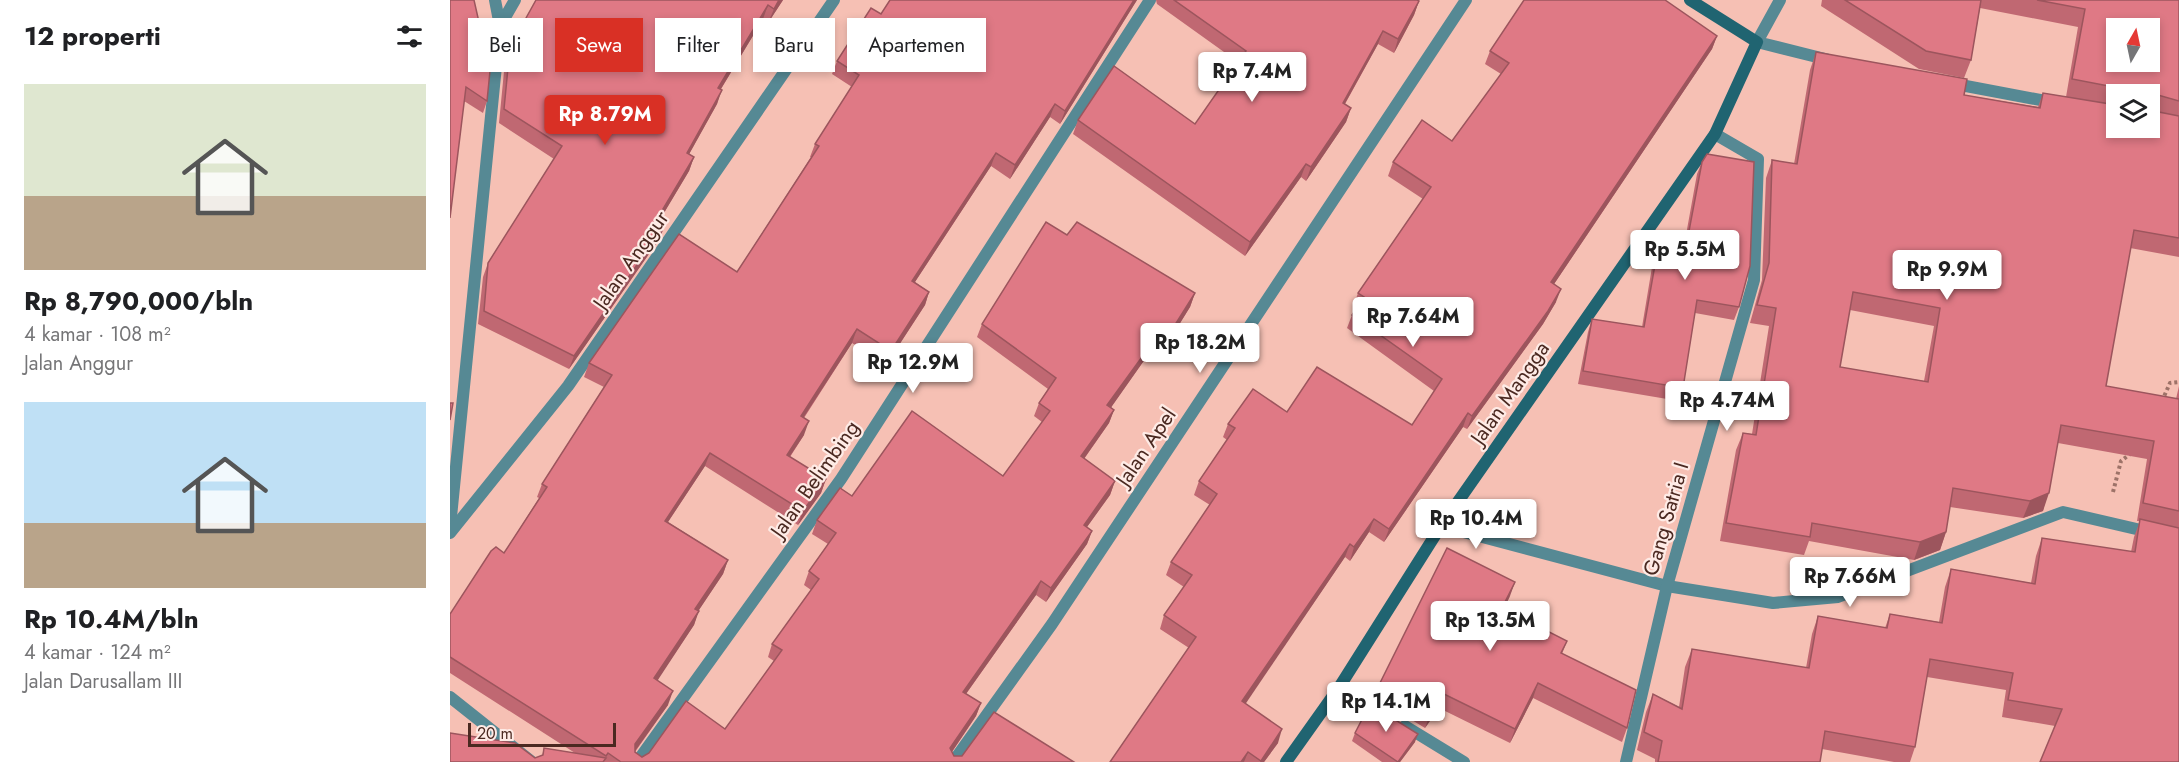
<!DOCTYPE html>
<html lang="id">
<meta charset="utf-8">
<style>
body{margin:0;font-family:Jost,sans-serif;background:#f6f6f6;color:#202124;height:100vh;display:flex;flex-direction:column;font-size:22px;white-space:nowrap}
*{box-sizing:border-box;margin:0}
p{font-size:20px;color:#757577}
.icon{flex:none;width:33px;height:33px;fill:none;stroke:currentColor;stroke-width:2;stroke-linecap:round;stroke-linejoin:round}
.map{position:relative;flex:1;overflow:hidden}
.panel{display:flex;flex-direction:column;background:#fff;width:450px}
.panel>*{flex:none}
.banner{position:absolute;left:18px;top:18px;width:570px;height:54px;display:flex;gap:12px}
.needle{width:39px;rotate:9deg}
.buttons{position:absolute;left:1656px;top:18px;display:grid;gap:12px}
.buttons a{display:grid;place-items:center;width:54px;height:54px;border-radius:0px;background:#fff;box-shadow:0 3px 9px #0003;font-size:30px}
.scale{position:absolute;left:18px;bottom:15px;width:148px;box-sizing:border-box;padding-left:6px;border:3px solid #4b2921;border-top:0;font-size:16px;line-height:21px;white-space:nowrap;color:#4b2921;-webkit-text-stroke:4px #feebe6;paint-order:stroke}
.price{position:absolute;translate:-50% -51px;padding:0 14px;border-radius:6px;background:#fff;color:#222;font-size:20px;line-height:39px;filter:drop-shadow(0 2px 3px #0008)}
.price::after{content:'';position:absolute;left:50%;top:36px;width:18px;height:14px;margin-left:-9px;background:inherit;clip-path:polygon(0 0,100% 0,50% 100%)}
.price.current{background:#d93025;color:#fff}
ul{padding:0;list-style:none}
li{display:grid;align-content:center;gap:12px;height:318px;padding:0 24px}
li span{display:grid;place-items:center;height:186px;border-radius:0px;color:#555}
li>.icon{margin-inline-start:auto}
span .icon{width:108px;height:108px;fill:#fffc;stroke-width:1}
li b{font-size:26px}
h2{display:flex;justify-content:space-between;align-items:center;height:72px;padding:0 24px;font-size:26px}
.pill{padding:0 21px;border-radius:0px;background:#fff;box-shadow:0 3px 9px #0003;font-size:21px;line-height:54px}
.pill.current{background:#d93025;color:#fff}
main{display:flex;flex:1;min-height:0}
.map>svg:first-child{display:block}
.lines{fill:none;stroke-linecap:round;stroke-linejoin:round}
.path{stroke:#9d7268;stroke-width:4;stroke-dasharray:3 3;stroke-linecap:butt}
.street{stroke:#568994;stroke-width:12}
.secondary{stroke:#206471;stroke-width:12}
.wall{fill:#c06872;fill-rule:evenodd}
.shaded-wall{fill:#9c555d}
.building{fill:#df7985;stroke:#9c555d;stroke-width:1.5;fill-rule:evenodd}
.labels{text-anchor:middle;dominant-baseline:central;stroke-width:4.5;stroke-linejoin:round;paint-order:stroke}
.street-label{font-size:21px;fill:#4b2921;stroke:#feebe6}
</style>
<main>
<section class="panel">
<h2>12 properti<svg class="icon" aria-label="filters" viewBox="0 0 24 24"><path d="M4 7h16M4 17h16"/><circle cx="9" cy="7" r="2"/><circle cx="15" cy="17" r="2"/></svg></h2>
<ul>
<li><span style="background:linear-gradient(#dfe7d0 60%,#b9a48a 0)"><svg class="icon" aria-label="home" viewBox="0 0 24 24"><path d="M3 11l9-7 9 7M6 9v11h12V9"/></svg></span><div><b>Rp 8,790,000/bln</b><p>4 kamar · 108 m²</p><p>Jalan Anggur</p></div></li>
<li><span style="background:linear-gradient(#bfe0f5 65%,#b9a48a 0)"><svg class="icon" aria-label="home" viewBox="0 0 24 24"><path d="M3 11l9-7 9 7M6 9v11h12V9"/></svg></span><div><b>Rp 10.4M/bln</b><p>4 kamar · 124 m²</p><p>Jalan Darusallam III</p></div></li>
</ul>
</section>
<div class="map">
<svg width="1729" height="762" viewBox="0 0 1729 762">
<rect width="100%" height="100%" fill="#f6c0b4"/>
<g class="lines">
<g class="path">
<path d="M1712,401L1720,383L1729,382"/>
<path d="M1663,492L1671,461L1680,454"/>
</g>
<g class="street">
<path d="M1330,0L1307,42L1379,60"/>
<path d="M50,26L65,0"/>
<path d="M1500,83L1606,103"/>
<path d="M991,526L1217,586L1323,603L1388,597L1613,512L1729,539"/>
<path d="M0,527L50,26L45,0"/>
<path d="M0,533L118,386L384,0"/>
<path d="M890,686L932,712"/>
<path d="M0,697L82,762"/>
<path d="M955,726L1014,762"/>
<path d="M187,762L391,479L700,0"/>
<path d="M503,762L602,624L1016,0"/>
<path d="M1176,762L1217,586L1304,280L1308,159L1265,134"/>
</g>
<path class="secondary" d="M836,762L890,686L991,526L1265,134L1307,42L1240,0"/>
</g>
<g class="wall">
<path d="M0,0L37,101L33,113L14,101Z"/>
<path d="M333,0L318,23L313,19L271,89L267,104L239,154L244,157L239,171L209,221L215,224L210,238L119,369L28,324L33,277L38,263L104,159L49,123L55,61L60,47Z"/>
<path d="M440,0H687L610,124L600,117L560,179L541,166L465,282L479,292L475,305L436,365L402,343L354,418V435L340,457L376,479L371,493L348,525L255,466L218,522L278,560L273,574L248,611L244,625L207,680L218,705L185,752L192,757L275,729L324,661L318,657L322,644L361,590L354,585L359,571L378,544L362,534L367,520L402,496L553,476L592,422L584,416L589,403L598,389L527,337L532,324L617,235L745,293L740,307L709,357L700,352L661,407L664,410L659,423L634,459L665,481L660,495L637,527L642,531L637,544L596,602L586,595L516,694L531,703L526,716L502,752L504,756L624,762H0L85,758L92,756L94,748L125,753L0,673V614L54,553L89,498L87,497L92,484L154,387L134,377L139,363L287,272L361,157H360L365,144L402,87L382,74L387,61L431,14Z"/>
<path d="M706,0H967L969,1L964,15L944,53L928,44L895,104L901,108L896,122L856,181L851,177L795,256L623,134L628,120L745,124L788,62L707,4Z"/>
<path d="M1372,0H1729V257L1680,248L1656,386L1726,399L1729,386V762L1605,726L1552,717L1556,690L1477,677L1465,747L1460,762H1444L1372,749L1370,762H1205V759L1187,750L1196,712L1203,694L1229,707L1235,667L1242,649L1356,668L1362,634L1368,616L1435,628L1440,614L1489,622L1495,587L1501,569L1581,583L1586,556L1592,538L1681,552L1684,537L1690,521H1687L1697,459L1608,443L1593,511L1573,518L1500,507L1496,532L1490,550L1464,560L1359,541L1354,555L1270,541L1286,450L1293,433L1302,434L1319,326L1300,323L1312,280L1316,178L1322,160L1344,164L1360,70L1366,52L1514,95L1588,107L1593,93L1616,97L1628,27L1530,8L1521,60L1514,78L1469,69L1371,6ZM1666,94H1700L1666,128ZM1400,310L1484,326L1474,381L1390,367Z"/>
<path d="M1267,36L1262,49L1104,284L1106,302L1093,324L1017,429L1013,427L934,542L919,532L900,561L895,557L795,703L828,743L814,762H660L739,648L710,629L714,615L734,587L716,575L721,562L760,505L744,495L749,481L777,440L773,437L778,424L837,412L962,425L984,391L897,328L902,315L906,309L903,307L908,293L973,199L938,176L943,162L1002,141L1051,74L1035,64L1040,51Z"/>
<path d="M1252,162L1289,307L1284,320L1245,313L1233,388L1229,401L1128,384L1138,332L1142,319L1192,327L1204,255L1209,242L1234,246L1247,174Z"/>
<path d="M1060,596L1054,609L1117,641L1112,654L1177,728L1172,742L1083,698L1060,743L989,708L975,728L924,697L930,683Z"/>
<path d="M905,733L965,742L950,762H932L902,741Z"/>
</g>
<g class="shaded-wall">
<path d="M329,0H333L318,23L324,9Z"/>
<path d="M684,0H687L610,124L615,111Z"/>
<path d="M969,1L964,15L944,53L948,39Z"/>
<path d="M318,5L313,19L263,102L268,88Z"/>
<path d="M933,31L928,44L888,116L893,103Z"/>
<path d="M1267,36L1262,49L1096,296L1101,282Z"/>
<path d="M272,90L267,104L232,167L237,153Z"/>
<path d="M1708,95L1701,113H1700V100L1701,97Z"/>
<path d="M605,104L600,117L560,179L565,165Z"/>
<path d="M901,108L896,122L856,181L861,167Z"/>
<path d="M546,153L541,166L457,294L462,281Z"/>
<path d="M244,157L239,171L202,233L207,219Z"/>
<path d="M856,164L851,177L795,256L800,242Z"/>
<path d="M215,224L210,238L119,369L124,356Z"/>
<path d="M1111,289L1106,302L1093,324L1017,429L1022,416Z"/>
<path d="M479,292L475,305L436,365L441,351Z"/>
<path d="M745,293L740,307L709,357L713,344Z"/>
<path d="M407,329L402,343L346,429L351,416Z"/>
<path d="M705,339L700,352L653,419L657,405Z"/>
<path d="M664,410L659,423L626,470L631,456Z"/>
<path d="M1018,413L1013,427L934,542L939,529Z"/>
<path d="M359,421L354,435L332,468L337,455Z"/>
<path d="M260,453L255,466L210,534L215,521Z"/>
<path d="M376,479L371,493L348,525L353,511Z"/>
<path d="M665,481L660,495L629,538L634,525Z"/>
<path d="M1599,493L1593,511L1573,518L1580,501Z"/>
<path d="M924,519L919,532L900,561L904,547Z"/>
<path d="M642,531L637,544L596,602L601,588Z"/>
<path d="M1496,532L1490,550L1464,560L1470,542Z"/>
<path d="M900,544L895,557L788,715L792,701Z"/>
<path d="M278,560L273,574L241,622L245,609Z"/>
<path d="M591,581L586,595L508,705L513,692Z"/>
<path d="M1065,582L1060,596L1047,622L1052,608Z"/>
<path d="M249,611L244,625L200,692L204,678Z"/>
<path d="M1088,683L1083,698L1060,743L1065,729Z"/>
<path d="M223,691L218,705L180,758L185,744Z"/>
<path d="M994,694L989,708L975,728L980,714Z"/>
<path d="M531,703L526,716L495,762L500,748Z"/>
<path d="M832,729L828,743L814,762H810Z"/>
<path d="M968,734L965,742L950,762H948Z"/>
<path d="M798,752L794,762H791Z"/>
</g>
<g class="building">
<path d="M0,0H24L40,71L37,101L16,87L0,218Z"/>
<path d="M86,0H329L324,9L318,5L268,88L272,90L237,153L244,157L207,219L215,224L124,356L34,311L38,263L112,146L54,109L60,47Z"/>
<path d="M440,0H684L615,111L605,104L565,165L546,153L462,281L479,292L441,351L407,329L351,416L359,421L337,455L376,479L353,511L260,453L215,521L278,560L245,609L249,611L204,678L223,691L185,744V752L192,757L199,753L236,701L275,729L332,650L322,644L369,579L359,571L386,533L367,520L390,488L402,496L462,411L553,476L600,411L589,403L606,378L532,324L596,222L617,235L627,222L745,293L713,344L705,339L657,405L664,410L631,456L665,481L634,525L642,531L601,588L591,581L513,692L531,703L500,748L504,756H512L544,712L624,762H171L158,753L156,756L0,657V614L41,551L46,547L54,553L97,487L92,484L162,375L139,363L229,234L287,272L369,146L365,144L409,75L387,61L421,8L431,14Z"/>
<path d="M724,0H967L969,1L948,39L933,31L893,103L901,108L861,167L856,164L800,242L628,120L664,66L745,124L796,51Z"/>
<path d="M1074,0H1215L1267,36L1101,282L1111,289L1098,311L1022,416L1018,413L939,529L924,519L904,547L900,544L792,701L832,729L811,761L798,752L791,762H660L746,637L714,615L742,575L721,562L767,494L749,481L785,428L778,424L803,389L837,412L867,367L962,425L992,379L902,315L914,297L908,293L981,187L943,162L972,120L1002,141L1059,63L1040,51Z"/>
<path d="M1395,0H1531L1521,60L1476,51Z"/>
<path d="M1587,0H1729V101L1708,95L1701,97L1700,100V94H1680L1674,89L1622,79L1635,9ZM1666,28H1700V62H1666Z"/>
<path d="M1366,52L1517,79L1514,95L1590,108L1593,93L1666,105V128H1700V104L1704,111L1729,116V238L1684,230L1656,386L1729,399V511L1693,503L1704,441L1611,425L1599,493L1580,501L1503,488L1496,532L1470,542L1362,523L1360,537L1276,523L1293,433L1306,435L1326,308L1307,305L1319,263L1322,160L1347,164ZM1403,292L1490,308L1478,382L1390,367Z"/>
<path d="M1257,154L1304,162L1300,266L1289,307L1247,300L1233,388L1133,371L1142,319L1194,327L1209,242L1236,247L1252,162Z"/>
<path d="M0,403H3L0,420Z"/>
<path d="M1690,519L1729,528V762H1590L1612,709L1558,700L1563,673L1480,659L1465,747L1375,731L1370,762H1208L1212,741L1194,732L1203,694L1232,709L1242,649L1359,668L1368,616L1437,628L1440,614L1492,623L1501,569L1585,584L1592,538L1685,552Z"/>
<path d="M997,548L1065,582L1052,608L1117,641L1111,653L1186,690L1177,728L1088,683L1065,729L994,694L980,714L930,683Z"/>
<path d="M920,704L968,734L948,762L905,733Z"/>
<path d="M0,733L65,743L85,758L93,755L94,748L156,758L153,762H0Z"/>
</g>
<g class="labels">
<g class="street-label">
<text transform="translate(181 260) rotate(-55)">Jalan Anggur</text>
<text transform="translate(1060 393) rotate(-55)">Jalan Mangga</text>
<text transform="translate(696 447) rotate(-56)">Jalan Apel</text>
<text transform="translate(365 479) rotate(-55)">Jalan Belimbing</text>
<text transform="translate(1216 519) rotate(-74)">Gang Satria I</text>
</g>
</g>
</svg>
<div class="buttons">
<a><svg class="needle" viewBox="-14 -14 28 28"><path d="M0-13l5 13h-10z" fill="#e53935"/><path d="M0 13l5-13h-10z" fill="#757577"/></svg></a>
<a><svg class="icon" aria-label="layers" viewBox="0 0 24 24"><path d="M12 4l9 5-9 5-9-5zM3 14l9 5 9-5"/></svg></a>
</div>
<div class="scale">20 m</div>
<b class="price" style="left:802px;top:103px">Rp 7.4M</b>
<b class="price current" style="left:155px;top:146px">Rp 8.79M</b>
<b class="price" style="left:1235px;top:281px">Rp 5.5M</b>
<b class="price" style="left:1497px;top:301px">Rp 9.9M</b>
<b class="price" style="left:963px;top:348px">Rp 7.64M</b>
<b class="price" style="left:750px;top:374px">Rp 18.2M</b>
<b class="price" style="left:463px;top:394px">Rp 12.9M</b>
<b class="price" style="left:1277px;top:432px">Rp 4.74M</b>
<b class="price" style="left:1026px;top:550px">Rp 10.4M</b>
<b class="price" style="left:1400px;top:608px">Rp 7.66M</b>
<b class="price" style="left:1040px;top:652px">Rp 13.5M</b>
<b class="price" style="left:936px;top:733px">Rp 14.1M</b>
<div class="banner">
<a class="pill">Beli</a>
<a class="pill current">Sewa</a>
<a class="pill">Filter</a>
<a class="pill">Baru</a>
<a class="pill">Apartemen</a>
</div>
</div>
</main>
